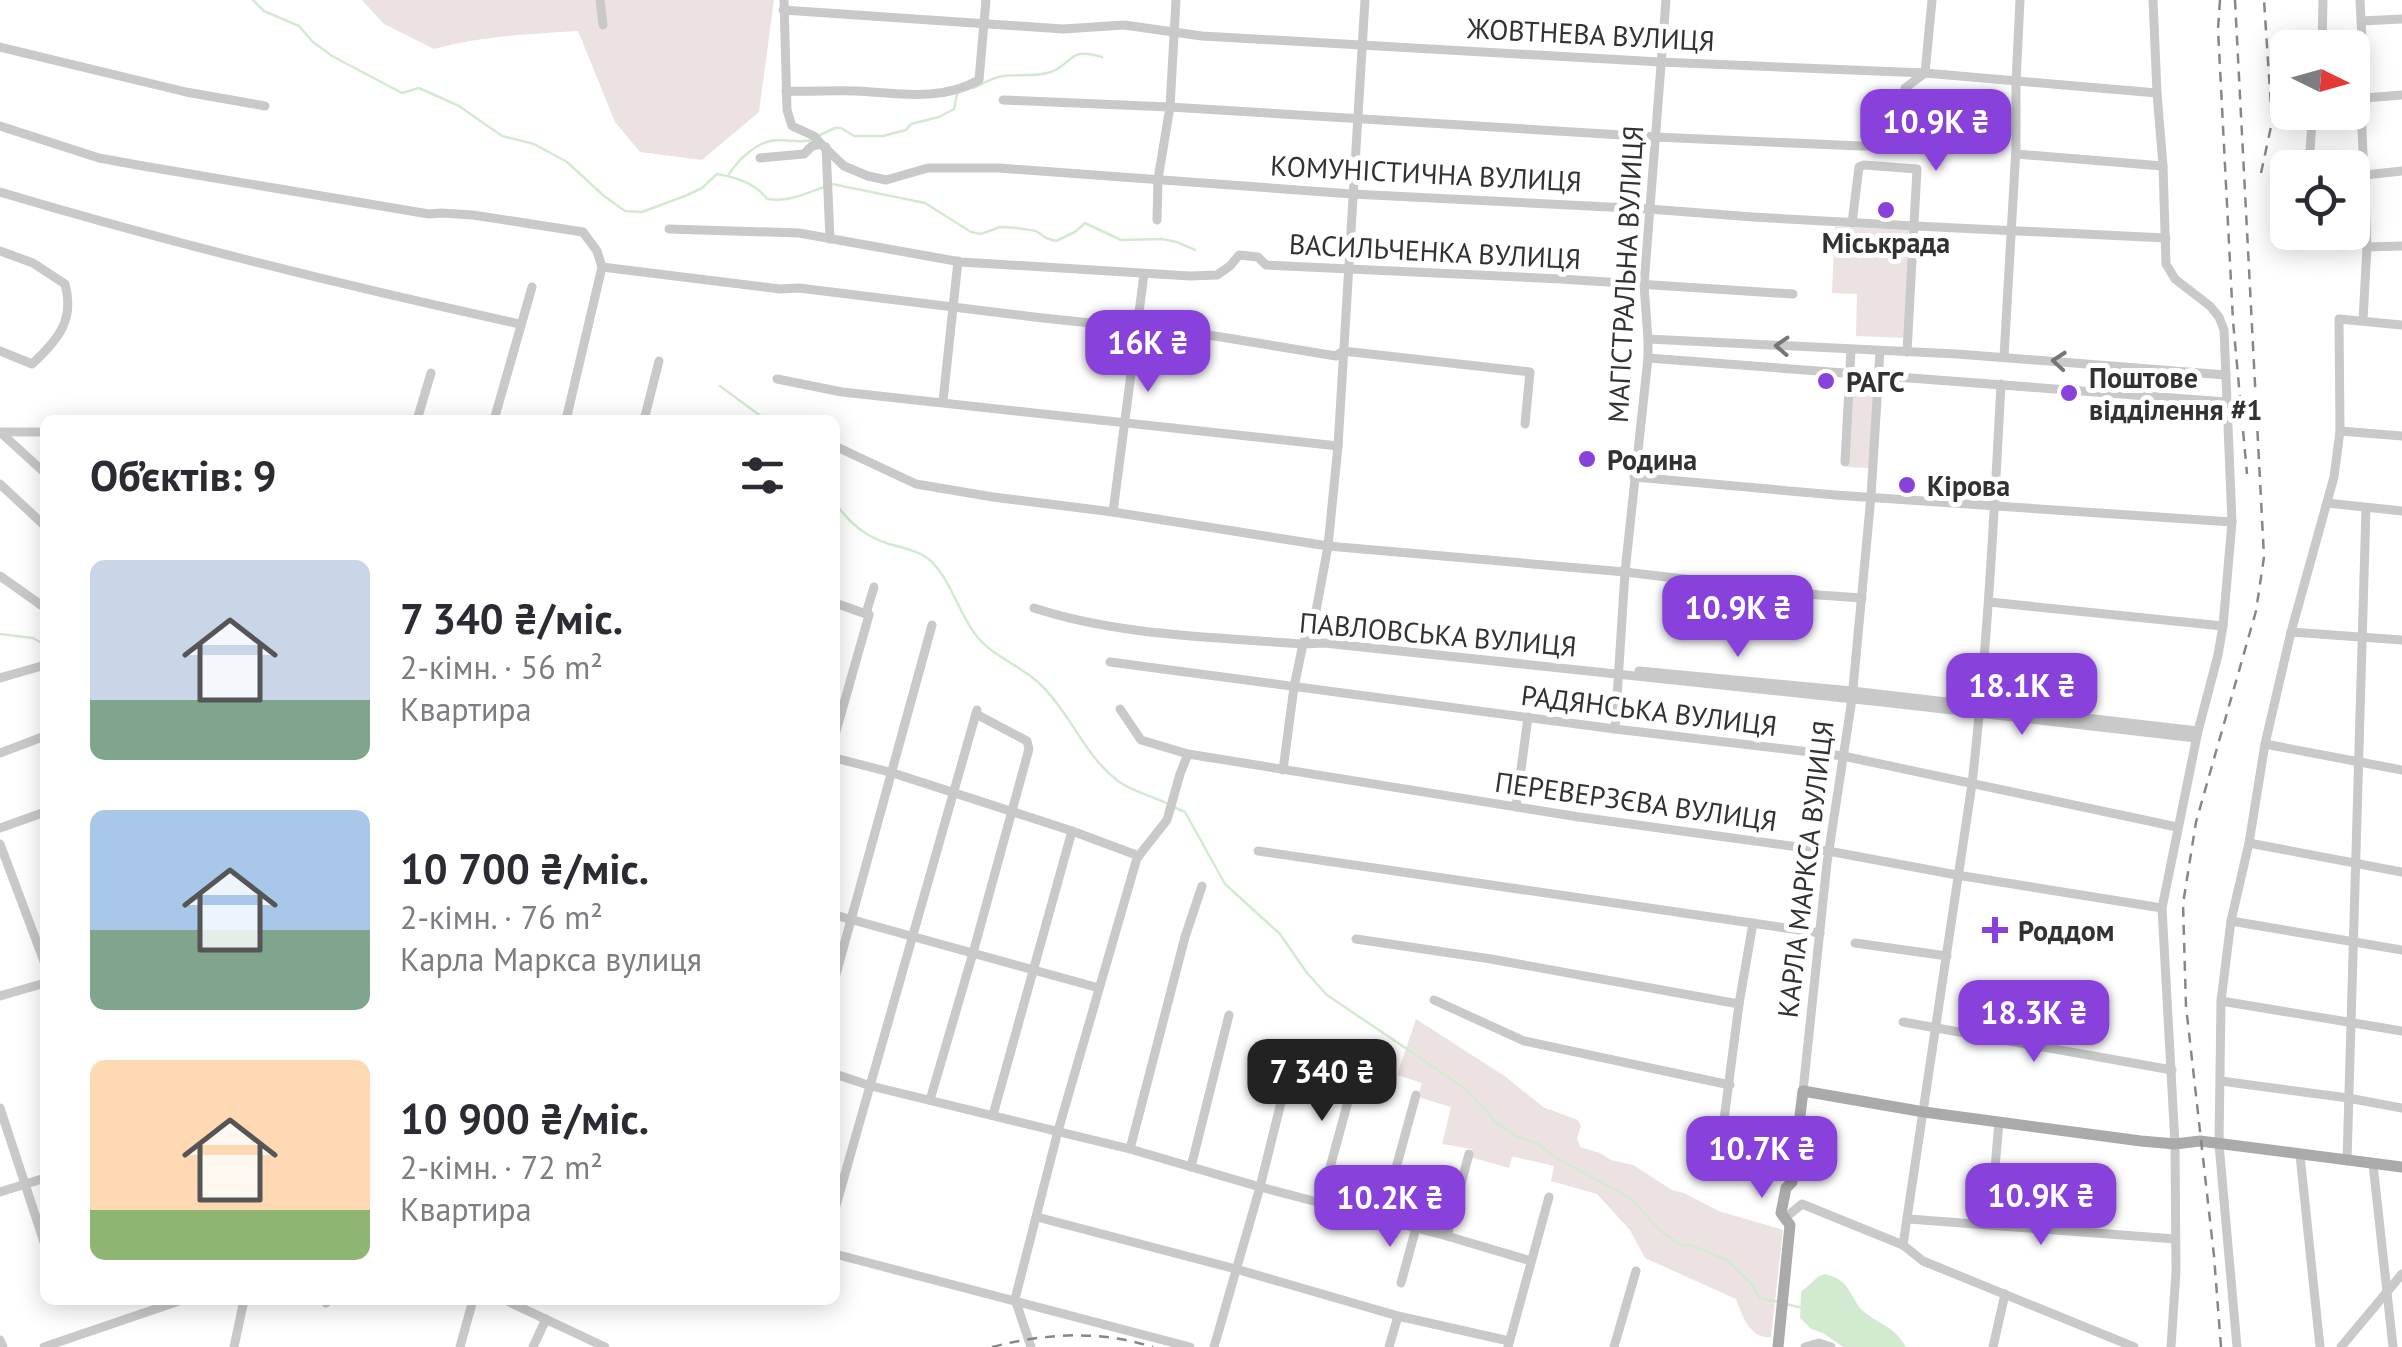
<!DOCTYPE html>
<html lang="uk">
<meta charset="utf-8">
<style>
body{margin:0;font-family:"PT Sans",sans-serif;background:#f2f2f3;color:#2b2b33;height:100vh;display:flex;flex-direction:column;font-size:38px;white-space:nowrap}
*{box-sizing:border-box;margin:0}
p{font-size:32px;color:#7c7c81}
.icon{flex:none;width:55px;height:55px;fill:none;stroke:currentColor;stroke-width:2;stroke-linecap:round;stroke-linejoin:round}
.map{position:relative;flex:1;overflow:hidden}
.details{position:absolute;left:40px;top:415px;width:800px;height:890px;display:flex;flex-direction:column;background:#fff;border-radius:15px;box-shadow:0 5px 25px #0003}
.details>*{flex:none}
.needle{width:65px;rotate:95deg}
.fabs{position:absolute;left:2270px;top:30px;display:grid;gap:20px}
.fabs a{display:grid;place-items:center;width:100px;height:100px;border-radius:15px;background:#fff;box-shadow:0 5px 25px #0003;font-size:50px}
.price{position:absolute;translate:-50% -85px;padding:0 22px;border-radius:20px;background:#8842db;color:#fff;font-size:32px;line-height:65px;filter:drop-shadow(0 2px 5px #0008)}
.price::after{content:'';position:absolute;left:50%;top:60px;width:30px;height:22px;margin-left:-15px;background:inherit;clip-path:polygon(0 0,100% 0,50% 100%)}
.price.on{background:#222;color:#fff}
ul{padding:0;list-style:none}
li{display:flex;align-items:center;gap:30px;height:250px;padding:0 50px}
li span{display:grid;place-items:center;flex:none;width:280px;height:200px;border-radius:15px;color:#555}
li>.icon{margin-inline-start:auto}
span .icon{width:120px;height:120px;fill:#fffc;stroke-width:1}
li b{font-size:42px}
h2{display:flex;justify-content:space-between;align-items:center;height:120px;padding:0 50px;font-size:42px}
.map>svg:first-child{display:block}
.green{fill:#ede2e2}
.water{fill:#d2ebd0}
.lines{fill:none;stroke-linecap:round;stroke-linejoin:round}
.stream{stroke:#d2ebd0;stroke-width:2.5}
.minor{stroke:#c9c9c9;stroke-width:9}
.major{stroke:#aaa;stroke-width:11}
.rail{stroke:#878787;stroke-width:2.5;stroke-dasharray:10 8;stroke-linecap:butt}
.oneway{stroke:#767676}
.poi-dot{fill:#8842db;stroke:#fff;stroke-width:4}
.labels{text-anchor:middle;dominant-baseline:central;stroke-width:10;stroke-linejoin:round;paint-order:stroke}
.street-label{font-size:28px;fill:#323232;stroke:#fff}
.poi-label{font-size:28px;font-weight:bold;fill:#323232;stroke:#fff;text-anchor:start}
</style>
<div class="map">
<svg width="2402" height="1347" viewBox="0 0 2402 1347">
<rect width="100%" height="100%" fill="#fff"/>
<g class="green">
<path d="M362,0H774L759,112L702,160L640,152L615,122L578,31C530,34 482,36 434,49L384,24Z"/>
<path d="M1835,227L1913,230L1906,338L1856,336L1857,294L1832,293Z"/>
<path d="M1853,382L1875,384L1869,468L1847,467Z"/>
<path d="M1416,1019L1506,1077L1543,1107L1578,1120L1581,1126L1577,1138L1580,1147L1600,1153L1611,1160L1633,1165L1672,1190L1684,1193L1719,1211L1783,1230L1771,1337C1751,1340 1742,1316 1736,1299L1645,1258L1630,1230L1597,1194L1551,1181L1554,1166L1515,1157H1512L1509,1168L1470,1157L1472,1149L1442,1144L1451,1107L1418,1097L1422,1083L1397,1075Z"/>
</g>
<path class="water" d="M1825,1274C1831,1276 1836,1277 1841,1281C1850,1288 1853,1300 1861,1309C1878,1325 1893,1324 1906,1347H1843L1823,1333L1811,1329L1800,1318L1801,1292L1819,1276Z"/>
<g class="lines">
<g class="stream">
<path d="M253,0L264,11L299,26L313,42L332,56L402,93L419,88L459,106L502,136L534,144L567,162L604,196L625,211L642,212L685,196L702,188L717,174C736,177 756,184 767,199C789,202 805,194 824,187"/>
<path d="M973,88C983,84 991,78 1003,76C1018,74 1036,77 1051,72C1075,62 1068,47 1102,57"/>
<path d="M818,136L835,128H841L854,136H883L906,130L911,124L939,117L954,109L957,94"/>
<path d="M729,174C739,159 757,141 777,140C790,140 799,143 812,140"/>
<path d="M832,184L925,203L971,232L981,234L1000,227L1017,228L1036,231L1046,238L1056,241L1075,232L1085,223L1121,240L1162,239L1177,242L1195,250"/>
<path d="M720,386L766,420"/>
<path d="M835,503C850,523 864,536 889,544C903,548 920,551 931,561C951,581 958,611 975,634C993,658 1020,664 1041,685C1071,714 1084,755 1118,781C1133,792 1150,795 1166,803"/>
<path d="M0,634L33,638L45,645"/>
<path d="M1174,807L1185,812L1225,884L1280,934L1307,973L1327,995L1466,1089L1497,1123L1518,1137L1538,1144L1555,1157L1630,1198L1661,1231L1679,1244L1693,1246L1727,1260L1751,1283L1760,1298L1779,1302"/>
<path d="M1786,1304L1803,1308"/>
</g>
<g class="minor">
<path d="M600,0L603,25"/>
<path d="M784,0L787,110L792,126L814,136L821,144"/>
<path d="M2153,0L2157,93L2163,166L2166,264L2175,279L2210,306L2219,317L2224,330L2232,522L2223,626L2218,655L2198,731L2162,908L2175,1144L2176,1272L2171,1347"/>
<path d="M2360,0L2365,97L2361,107L2367,247L2363,320"/>
<path d="M783,10L1063,29L1124,25L1202,36L1660,62L1925,73L2157,93"/>
<path d="M2361,21L2402,19"/>
<path d="M0,47L186,92L265,106"/>
<path d="M2322,48L2323,0"/>
<path d="M786,91C809,92 833,90 856,91C897,93 941,102 979,80L986,0"/>
<path d="M2352,99L2402,95"/>
<path d="M1003,100L1170,107L1655,137L1861,146L1903,145L1905,88L1925,73L1932,0"/>
<path d="M0,126L99,158L143,166L429,214L441,213L473,215L583,232L597,251L602,267L566,420"/>
<path d="M826,147L830,239"/>
<path d="M2016,154L2163,166"/>
<path d="M760,158L804,154L812,146L821,144L844,166L868,176L886,180L928,168H999L1352,194L1649,209L1753,217L1915,226L2166,238"/>
<path d="M2309,168L2312,120L2316,112"/>
<path d="M2365,175L2402,171"/>
<path d="M0,192C171,243 345,286 520,324"/>
<path d="M1157,220L1158,179L1170,107L1176,0"/>
<path d="M1852,223L1859,167L1864,165L1917,169L1907,352"/>
<path d="M669,229L799,233L961,262L1190,276L1217,275L1230,266L1239,255L1258,257L1266,265L1561,279L1793,294"/>
<path d="M2367,247L2402,246"/>
<path d="M0,251L33,263L65,284C75,320 58,340 32,364L0,351"/>
<path d="M602,267L780,289L799,288L1043,318L1215,336L1336,356L1343,351L1530,372L1525,424"/>
<path d="M1648,339L1957,354L2226,375"/>
<path d="M2004,357L2016,148V82L2020,0"/>
<path d="M1648,358L2226,402"/>
<path d="M777,379L842,392L1338,446"/>
<path d="M943,401L958,261"/>
<path d="M417,420L431,373"/>
<path d="M494,420L532,287"/>
<path d="M644,420L659,361"/>
<path d="M2340,431L2402,436"/>
<path d="M0,432L45,473"/>
<path d="M0,432H45"/>
<path d="M837,447L916,484L993,497L1113,512L1328,546L1625,572L1819,595L1862,598"/>
<path d="M1845,462L1851,350"/>
<path d="M1634,477L1835,495L2232,522"/>
<path d="M0,484L45,526"/>
<path d="M2327,503L2402,511"/>
<path d="M1113,512L1144,274"/>
<path d="M0,576L41,605L45,600"/>
<path d="M1989,602L2223,626"/>
<path d="M835,603L869,615"/>
<path d="M1034,608C1120,636 1214,637 1303,644L1324,643L1891,703L2196,738"/>
<path d="M2291,632L2402,640"/>
<path d="M1110,662L1615,729L1843,756L2177,827"/>
<path d="M1639,671L1852,691L2198,731"/>
<path d="M0,678L45,665"/>
<path d="M1120,709L1141,740L1188,754L1579,817L1828,851L1957,875L2162,908"/>
<path d="M1615,729L1625,572L1648,358V339L1644,285L1666,0"/>
<path d="M835,735L869,615L867,610L874,587"/>
<path d="M2265,744L2402,770"/>
<path d="M0,753L45,736"/>
<path d="M835,758L893,773L1072,831L993,1115"/>
<path d="M1283,770L1294,687L1303,644L1316,611L1328,546L1338,446L1365,0"/>
<path d="M1516,807L1528,717"/>
<path d="M0,828L45,812"/>
<path d="M1072,831L1139,856"/>
<path d="M2249,843L2402,872"/>
<path d="M0,844L45,964"/>
<path d="M1258,851L1820,933"/>
<path d="M835,915L1099,988"/>
<path d="M2231,921L2402,950"/>
<path d="M1753,923L1739,1004L1721,1143L1796,1154"/>
<path d="M1356,939L1491,959L1739,1004"/>
<path d="M1855,943L1947,956"/>
<path d="M835,978L932,625"/>
<path d="M0,996L45,983"/>
<path d="M1434,1000L1524,1041L1730,1085"/>
<path d="M2221,1001L2402,1031"/>
<path d="M1903,1022L2172,1070"/>
<path d="M835,1074L871,1086L1130,1149L1260,1187L1447,1236L1531,1261"/>
<path d="M2221,1081L2348,1098L2402,1108"/>
<path d="M1803,1091L1827,863L1852,699L1871,496L1880,351"/>
<path d="M930,1100L973,953L1029,749L1027,741L976,714"/>
<path d="M0,1108L45,1245"/>
<path d="M1130,1149L1185,937L1202,886"/>
<path d="M2300,1155L2320,1347"/>
<path d="M2347,1161L2366,508"/>
<path d="M2373,1164L2393,1347"/>
<path d="M1191,1167L1229,1015"/>
<path d="M0,1192L45,1178"/>
<path d="M1320,1204L1361,1054"/>
<path d="M835,1209L977,710"/>
<path d="M1037,1217L1236,1269L1398,1316L1509,1341"/>
<path d="M1785,1218L1802,1204L1903,1245L1923,1261L2134,1347"/>
<path d="M1382,1219L1416,1095"/>
<path d="M1909,1219L2175,1239"/>
<path d="M1990,1225L1999,1122"/>
<path d="M1447,1236L1469,1154"/>
<path d="M1903,1245L1972,784C1987,651 1994,518 2001,384"/>
<path d="M835,1254L1190,1347"/>
<path d="M1401,1283L1416,1228"/>
<path d="M505,1300L605,1347"/>
<path d="M326,1303L327,1300"/>
<path d="M0,1340L3,1347"/>
<path d="M44,1347L182,1300"/>
<path d="M234,1347L244,1300"/>
<path d="M460,1347L473,1300"/>
<path d="M533,1347L546,1319"/>
<path d="M1031,1347L1015,1299L1058,1131L1137,858L1167,820L1180,774L1188,754"/>
<path d="M1214,1347L1260,1187L1295,1046"/>
<path d="M1389,1347L1398,1316"/>
<path d="M1508,1347L1549,1197"/>
<path d="M1614,1347L1636,1271"/>
<path d="M1805,1347L1819,1343L1831,1347"/>
<path d="M1993,1347L2005,1294"/>
<path d="M2237,1347L2219,1144L2221,1001L2231,921L2249,843L2265,744L2291,632L2334,477L2340,431L2339,319L2402,325"/>
<path d="M2341,1347L2402,1274"/>
</g>
<path class="major" d="M1778,1347L1790,1225L1781,1213L1786,1188L1792,1182L1803,1091L1924,1112L2141,1141L2175,1144L2200,1141L2402,1167"/>
<g class="rail">
<path d="M2220,0L2218,29L2233,321L2247,474"/>
<path d="M2261,173L2272,122L2264,0"/>
<path d="M992,1347C1047,1333 1099,1330 1153,1347"/>
<path d="M2221,1347L2214,1256L2186,1006L2183,904L2196,822L2256,611L2264,557L2235,0"/>
</g>
</g>
<defs><path id="oneway-chevron" d="M-2-3.5L2.5 0L-2 3.5" fill="none" stroke-width="1.6" stroke-linecap="round" stroke-linejoin="round" transform="scale(2.5)"/></defs>
<g class="oneway">
<use href="#oneway-chevron" transform="translate(1782 346) rotate(-177)"/>
<use href="#oneway-chevron" transform="translate(2059 361) rotate(-175)"/>
</g>
<g class="poi-dot">
<circle cx="1886" cy="210" r="10"/>
<circle cx="1826" cy="381" r="10"/>
<circle cx="2069" cy="393" r="10"/>
<circle cx="1587" cy="459" r="10"/>
<circle cx="1907" cy="485" r="10"/>
<path d="M1990 915h10v10h10v10h-10v10h-10v-10h-10v-10h10z"/>
</g>
<g class="labels">
<g class="street-label">
<text transform="translate(1591 34) rotate(3)">ЖОВТНЕВА ВУЛИЦЯ</text>
<text transform="translate(1426 173) rotate(3)">КОМУНІСТИЧНА ВУЛИЦЯ</text>
<text transform="translate(1435 251) rotate(3)">ВАСИЛЬЧЕНКА ВУЛИЦЯ</text>
<text transform="translate(1625 274) rotate(-87)">МАГІСТРАЛЬНА ВУЛИЦЯ</text>
<text transform="translate(1438 634) rotate(5)">ПАВЛОВСЬКА ВУЛИЦЯ</text>
<text transform="translate(1649 710) rotate(7)">РАДЯНСЬКА ВУЛИЦЯ</text>
<text transform="translate(1636 801) rotate(8)">ПЕРЕВЕРЗЄВА ВУЛИЦЯ</text>
<text transform="translate(1805 869) rotate(-83)">КАРЛА МАРКСА ВУЛИЦЯ</text>
</g>
<g class="poi-label">
<text x="1886" y="242" text-anchor="middle">Міськрада</text>
<text x="2089" y="377">Поштове<tspan x="2089" dy="32">відділення #1</tspan></text>
<text x="1846" y="381">РАГС</text>
<text x="1607" y="459">Родина</text>
<text x="1927" y="485">Кірова</text>
<text x="2018" y="930">Роддом</text>
</g>
</g>
</svg>
<div class="fabs">
<a><svg class="needle" viewBox="-14 -14 28 28"><path d="M0-13l5 13h-10z" fill="#e53935"/><path d="M0 13l5-13h-10z" fill="#7c7c81"/></svg></a>
<a><svg class="icon" aria-label="locate" viewBox="0 0 24 24"><circle cx="12" cy="12" r="6"/><path d="M12 2v4M12 18v4M2 12h4M18 12h4"/></svg></a>
</div>
<b class="price" style="left:1936px;top:174px">10.9K ₴</b>
<b class="price" style="left:1148px;top:395px">16K ₴</b>
<b class="price" style="left:1738px;top:660px">10.9K ₴</b>
<b class="price" style="left:2022px;top:738px">18.1K ₴</b>
<b class="price" style="left:2034px;top:1065px">18.3K ₴</b>
<b class="price on" style="left:1322px;top:1124px">7 340 ₴</b>
<b class="price" style="left:1762px;top:1201px">10.7K ₴</b>
<b class="price" style="left:2041px;top:1248px">10.9K ₴</b>
<b class="price" style="left:1390px;top:1250px">10.2K ₴</b>
<section class="details">
<h2>Об’єктів: 9<svg class="icon" aria-label="filters" viewBox="0 0 24 24"><path d="M4 7h16M4 17h16"/><circle cx="9" cy="7" r="2"/><circle cx="15" cy="17" r="2"/></svg></h2>
<ul>
<li><span style="background:linear-gradient(#c9d6e8 70%,#7fa58c 0)"><svg class="icon" aria-label="home" viewBox="0 0 24 24"><path d="M3 11l9-7 9 7M6 9v11h12V9"/></svg></span><div><b>7 340 ₴/міс.</b><p>2-кімн. · 56 m²</p><p>Квартира</p></div></li>
<li><span style="background:linear-gradient(#a9c7e8 60%,#7fa58c 0)"><svg class="icon" aria-label="home" viewBox="0 0 24 24"><path d="M3 11l9-7 9 7M6 9v11h12V9"/></svg></span><div><b>10 700 ₴/міс.</b><p>2-кімн. · 76 m²</p><p>Карла Маркса вулиця</p></div></li>
<li><span style="background:linear-gradient(#ffd9b3 75%,#8fb573 0)"><svg class="icon" aria-label="home" viewBox="0 0 24 24"><path d="M3 11l9-7 9 7M6 9v11h12V9"/></svg></span><div><b>10 900 ₴/міс.</b><p>2-кімн. · 72 m²</p><p>Квартира</p></div></li>
</ul>
</section>
</div>
